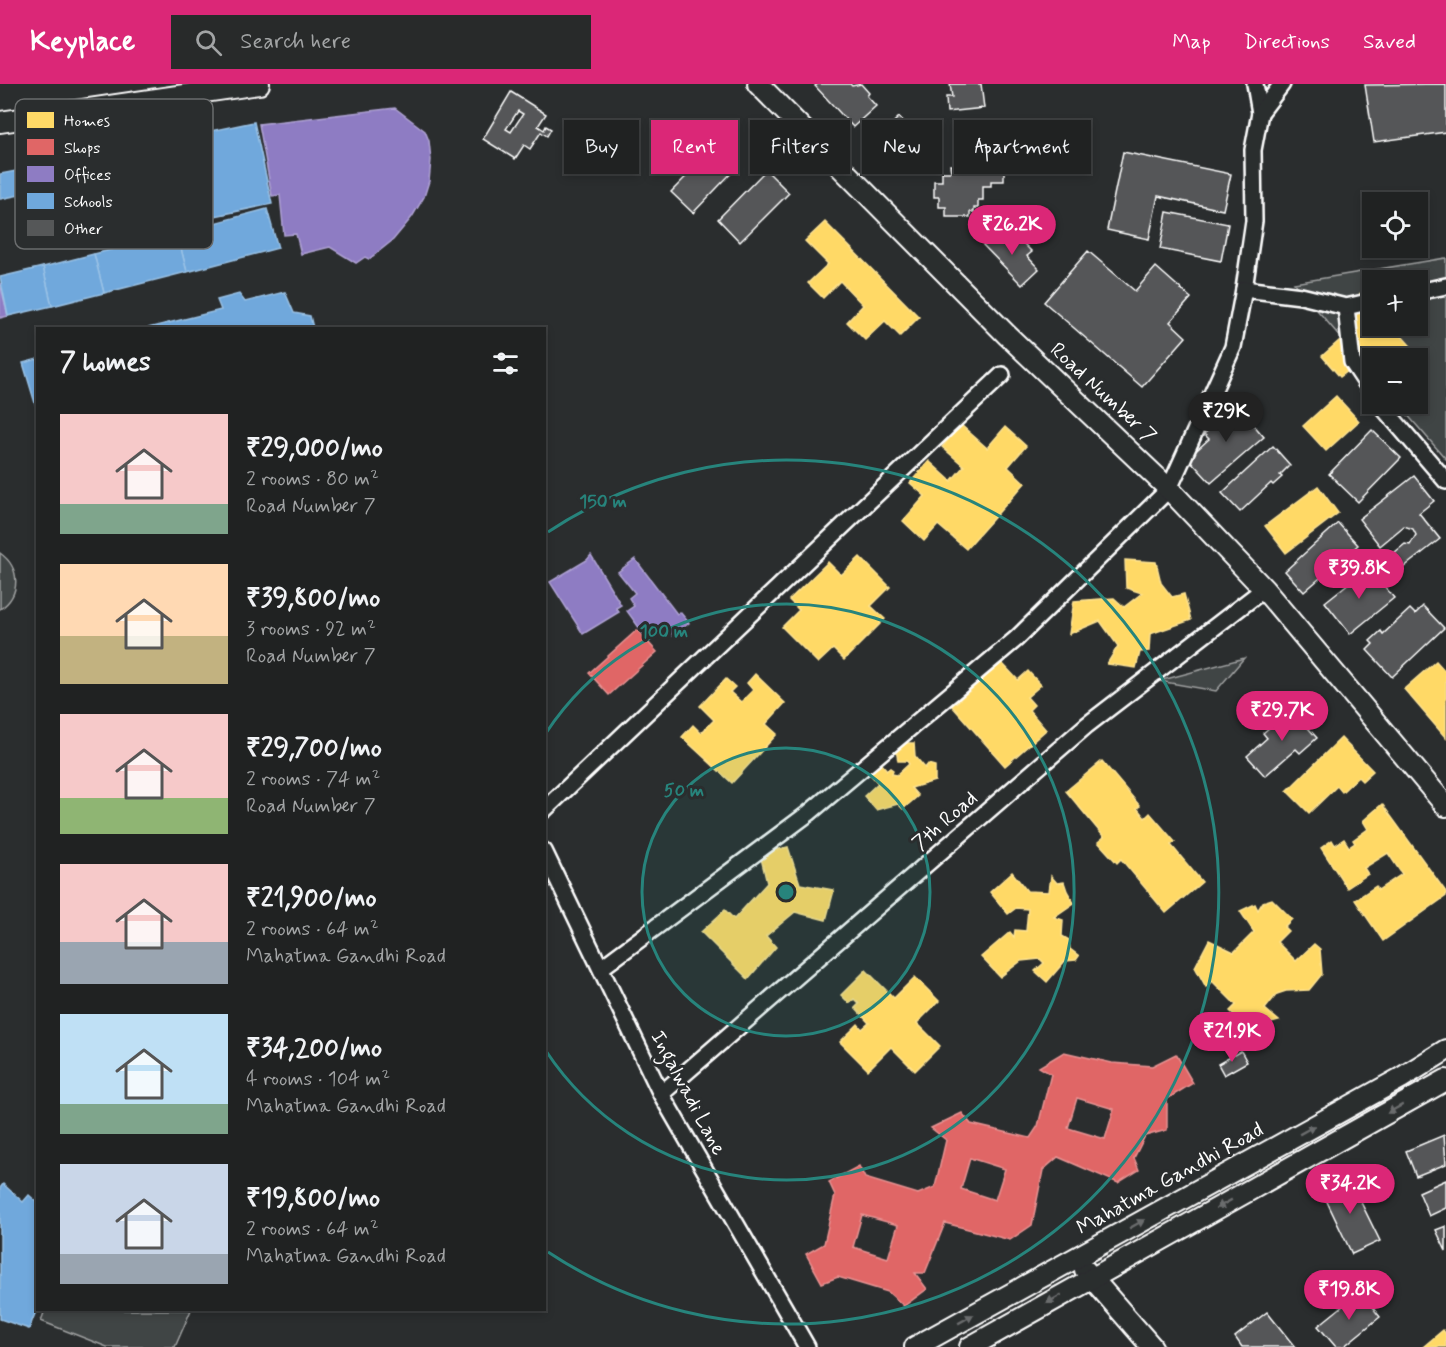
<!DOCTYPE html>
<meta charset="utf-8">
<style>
body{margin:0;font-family:Mynerve,sans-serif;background:#282a2a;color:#f1f3f6;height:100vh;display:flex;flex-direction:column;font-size:22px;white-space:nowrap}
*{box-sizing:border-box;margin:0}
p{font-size:20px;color:#a2a4a5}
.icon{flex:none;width:33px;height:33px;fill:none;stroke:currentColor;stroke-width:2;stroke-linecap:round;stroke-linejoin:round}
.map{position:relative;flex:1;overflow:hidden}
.drawer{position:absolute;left:36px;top:243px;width:510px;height:984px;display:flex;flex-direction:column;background:#202222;border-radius:0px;box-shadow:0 3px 9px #0003,0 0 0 2px #3d3f40}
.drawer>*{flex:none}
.guide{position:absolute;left:564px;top:36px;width:570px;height:54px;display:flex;gap:12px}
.fabs{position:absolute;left:1362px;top:108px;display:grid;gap:12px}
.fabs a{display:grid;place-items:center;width:66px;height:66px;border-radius:0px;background:#202222;box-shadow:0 3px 9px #0003,0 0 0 2px #3d3f40;font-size:30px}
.price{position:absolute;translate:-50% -51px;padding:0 14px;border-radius:21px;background:#db2777;color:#fff;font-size:20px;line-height:39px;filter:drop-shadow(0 2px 3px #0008)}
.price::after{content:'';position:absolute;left:50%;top:36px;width:18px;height:14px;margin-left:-9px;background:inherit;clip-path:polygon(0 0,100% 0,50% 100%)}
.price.current{background:#222;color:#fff}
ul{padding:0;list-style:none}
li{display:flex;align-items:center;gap:18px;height:150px;padding:0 24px}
li span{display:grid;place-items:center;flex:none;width:168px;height:120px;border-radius:0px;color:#555}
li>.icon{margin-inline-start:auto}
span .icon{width:72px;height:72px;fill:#fffc;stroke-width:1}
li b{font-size:26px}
h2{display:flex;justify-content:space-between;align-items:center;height:72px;padding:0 24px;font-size:26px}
.chip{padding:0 21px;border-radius:0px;background:#202222;box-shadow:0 3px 9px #0003,0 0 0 2px #3d3f40;font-size:21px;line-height:54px}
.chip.current{background:#db2777;color:#fff}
header{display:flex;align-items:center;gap:36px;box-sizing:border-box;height:84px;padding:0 30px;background:#db2777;color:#fff}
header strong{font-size:28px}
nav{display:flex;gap:33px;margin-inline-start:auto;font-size:21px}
.search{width:420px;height:54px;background:#282a2a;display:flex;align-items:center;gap:15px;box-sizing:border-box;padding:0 21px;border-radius:0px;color:#a2a4a5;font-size:22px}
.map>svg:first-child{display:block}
.green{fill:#414445;stroke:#a0a2a2;stroke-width:1.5;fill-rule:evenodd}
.homes{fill:#ffd966;stroke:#ffe494;stroke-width:1.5}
.shops{fill:#e06666;stroke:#e99494;stroke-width:1.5;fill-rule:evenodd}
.offices{fill:#8e7cc3;stroke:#b0a3d5;stroke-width:1.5}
.schools{fill:#6fa8dc;stroke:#9ac2e6;stroke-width:1.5}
.building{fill:#555758;stroke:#fff;stroke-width:1.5;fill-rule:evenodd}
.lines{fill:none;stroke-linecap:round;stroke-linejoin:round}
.minor-casing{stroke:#fff;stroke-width:20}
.tertiary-casing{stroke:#fff;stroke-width:24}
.minor{stroke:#2a2d2e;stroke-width:15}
.tertiary{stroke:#2a2d2e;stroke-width:20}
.oneway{fill:#6a6c6d}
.ring{fill:none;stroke:#27847c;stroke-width:3}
.labels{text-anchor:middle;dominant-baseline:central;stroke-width:6;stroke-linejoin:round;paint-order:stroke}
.street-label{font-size:21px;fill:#fff;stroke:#2a2d2e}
.key{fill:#2a2d2e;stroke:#6a6c6d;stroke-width:1.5}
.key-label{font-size:16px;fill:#fff}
.centre{fill:#27847c;stroke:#2a2d2e;stroke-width:3}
.ring-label{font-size:18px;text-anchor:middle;font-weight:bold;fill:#27847c;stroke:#2a2d2e;stroke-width:6;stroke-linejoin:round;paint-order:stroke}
</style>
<header>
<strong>Keyplace</strong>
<div class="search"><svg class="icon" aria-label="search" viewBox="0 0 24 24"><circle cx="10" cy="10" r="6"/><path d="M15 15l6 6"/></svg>Search here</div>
<nav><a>Map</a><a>Directions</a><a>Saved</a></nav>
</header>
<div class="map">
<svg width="1446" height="1263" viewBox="0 0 1446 1263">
<rect width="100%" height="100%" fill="#2a2d2e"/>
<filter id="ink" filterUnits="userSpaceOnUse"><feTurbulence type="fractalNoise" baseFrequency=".0167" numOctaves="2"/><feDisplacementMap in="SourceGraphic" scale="12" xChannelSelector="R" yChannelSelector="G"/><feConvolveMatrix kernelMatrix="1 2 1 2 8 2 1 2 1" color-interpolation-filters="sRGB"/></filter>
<g filter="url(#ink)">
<g class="green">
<path d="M1446,174V375L1398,320H1418V274H1372V290L1294,199ZM1372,196H1418V242H1372Z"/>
<path d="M0,469C21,484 21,511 0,525Z"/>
<path d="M1244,574L1216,607L1159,597Z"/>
<path d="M45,1226H191L175,1263H107L41,1237Z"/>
</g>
<g class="homes">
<path d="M825,138L919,233L900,252L885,237L865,256L847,238L863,221L840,197L823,214L808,199L828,180L805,157Z"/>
<path d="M1363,207L1372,218V242H1393L1416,268L1409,274H1372V279L1355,295L1348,287L1340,293L1322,272L1356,242L1349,219Z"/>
<path d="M1336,312L1359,337L1326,367L1303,342Z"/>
<path d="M961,341L987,364L1005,343L1026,362L1008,383L1025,399L966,465L938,441L924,457L903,437L925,412L910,399L929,377L951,397L964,382L942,363Z"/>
<path d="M1318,402L1338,429L1286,469L1265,442Z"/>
<path d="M860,473L890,503L871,522L885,535L844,576L833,565L818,579L782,543L799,526L789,516L828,478L841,491Z"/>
<path d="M1125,476L1156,478L1161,499L1172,513L1184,510L1191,536L1150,550L1149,567L1140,568L1136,584L1107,580L1118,562L1100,537L1069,550L1074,517L1114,514L1124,523L1142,509L1126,504Z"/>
<path d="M1436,577L1446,588V654L1404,605Z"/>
<path d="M1002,579L1018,596L1028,587L1041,601L1027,613L1034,621L1029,626L1046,646L1005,682L952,622Z"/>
<path d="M755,590L785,619L766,640L777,650L732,699L682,653L693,641L701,649L714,636L700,622L726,595L735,603L730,608L741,618L753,606L747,599Z"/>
<path d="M1341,654L1373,687L1362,697L1358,693L1342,708L1337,702L1309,729L1287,707Z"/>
<path d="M895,659H914L915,672L925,684L928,680L935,682V697L911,704L918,712L903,725L898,720L876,726L864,712L878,699L868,688L880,678L887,686L890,684L893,686L892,690L897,691L909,680L907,677H898Z"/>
<path d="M1102,677L1140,722L1137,724L1145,734L1150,729L1175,758L1171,761L1202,798L1166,829L1121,775L1117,779L1098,758L1104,753L1066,707Z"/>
<path d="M1382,720L1446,808V812L1383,857L1355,816L1376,802L1378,806L1402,790L1388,769L1364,784L1368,790L1347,804L1321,764L1332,756L1335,761L1344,755L1349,763L1355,759L1353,756L1368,745L1363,737Z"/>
<path d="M788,763L800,800L834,806L826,836L795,828L766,852L776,863L748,895L701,848L725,826L734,835L767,799L760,770Z"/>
<path d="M1012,788L1027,807L1049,808L1051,792L1057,799L1064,798L1067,807L1074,819L1054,833L1063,836L1062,852L1069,856L1070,865L1079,872L1076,876L1065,877L1047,898L1035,887L1044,879L1040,875L1021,877L1000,893L981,873L1010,848L1014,853L1015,846L1026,847L1028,825L1016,824L1008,830L990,808Z"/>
<path d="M1272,815L1292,835L1284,843L1288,847L1277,858L1296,877L1314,860L1320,865L1322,890L1309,906L1286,907L1277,910L1265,925L1279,937L1260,942L1253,949L1230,927L1236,921L1212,897L1206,903L1195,883L1209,856L1234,868L1254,848L1240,827L1255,820L1258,826L1263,818Z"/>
<path d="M866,886L894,914L915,893L939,917L917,939L940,962L915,987L891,963L868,986L840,958L858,940L862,945L869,939L855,924L859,920L854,915L849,919L841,911Z"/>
<path d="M1443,1246L1446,1250V1263H1423Z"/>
</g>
<g class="shops">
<path d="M637,546L657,568L609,611L589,589Z"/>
<path d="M1064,968L1112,979L1152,982L1176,970L1193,999L1167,1015V1046L1145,1052L1134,1074L1139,1086L1118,1099L1058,1073L1043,1086L1032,1141L1010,1156L945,1139L925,1189H915L927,1205L904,1222L888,1208L838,1193L822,1199L806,1170L824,1160L835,1111L829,1098L859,1082L865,1094L918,1110L935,1103L946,1056L931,1044L962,1029L971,1040L1030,1054L1038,1042L1051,990L1039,983ZM1077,1014L1114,1025L1105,1055L1068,1044ZM970,1074L1005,1085L995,1116L961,1105ZM862,1131L898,1141L888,1174L853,1163Z"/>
</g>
<g class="offices">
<path d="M395,24L425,47L429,57L431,76L429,97L424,113L412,133L393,156L369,175L365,173L356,179L330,163L301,170L296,150L284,151L280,111L272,112L259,40Z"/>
<path d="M0,199L8,232L0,234Z"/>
<path d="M591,471L621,521L616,524L619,528L583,550L550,498L587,476Z"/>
<path d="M635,475L677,530L680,528L689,539L673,552L666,542L648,556L627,527L634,522L629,514L635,509L618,488Z"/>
</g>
<g class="schools">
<path d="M254,38L272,120L176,140L158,58Z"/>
<path d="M68,77L73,100L0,115V90Z"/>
<path d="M267,125L278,164L187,188L177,149Z"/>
<path d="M177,149L187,188L104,209L94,170Z"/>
<path d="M94,170L104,209L52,222L43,183Z"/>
<path d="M43,183L52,222L8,232L0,193Z"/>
<path d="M285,208L294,229L310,232L313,244H148L221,226L217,216L239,210L245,218Z"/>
<path d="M38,275V329L23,279Z"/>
<path d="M3,1100L23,1118L29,1111L38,1119V1222L29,1245L0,1235V1104Z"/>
</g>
<g class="building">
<path d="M818,0H850L852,2L861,0L869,9L867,12L876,22L853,43L815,2Z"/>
<path d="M950,0H981L984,24L947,28L946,13H952Z"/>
<path d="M1446,0V48L1374,58L1365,1Z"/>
<path d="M511,8L546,30L538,42L544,46L546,42L551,45L547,52L541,48L530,65L524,61L515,75L483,55ZM518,27L523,30L511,48L506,45Z"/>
<path d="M899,33L919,54L881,90L861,70Z"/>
<path d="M719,59L740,80L693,129L671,108Z"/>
<path d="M1123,68L1231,90L1223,126L1158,112L1149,155L1107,146Z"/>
<path d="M950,81L1004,82V97H991V102H983V116H978V124H974V128H970V133H946V123H939V113H934V97H942V88H951Z"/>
<path d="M766,86L789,109L740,158L718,135Z"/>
<path d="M1167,128L1228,140L1221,177L1160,165Z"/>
<path d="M998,147L1008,157L1015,151L1032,168L1027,172L1039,185L1022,201L983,161Z"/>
<path d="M1088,167L1135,207L1156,183L1191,214L1170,238L1186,253L1142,303L1044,218Z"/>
<path d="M1234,318L1264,353L1211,399L1188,374L1209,355L1204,350L1224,333L1221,329Z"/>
<path d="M1372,346L1401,374L1358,418L1329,390Z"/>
<path d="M1273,362L1290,381L1280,391L1282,393L1273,401L1271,399L1240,428L1222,409Z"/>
<path d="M1414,392L1434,417L1419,429L1440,455L1399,487L1389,473L1405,460L1410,461L1416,451L1413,445L1404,442L1380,462L1359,435Z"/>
<path d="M1338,439L1358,461L1304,508L1285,487Z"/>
<path d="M1369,483L1394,514L1350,550L1325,518Z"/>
<path d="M1423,522L1444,544L1392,593L1367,566L1373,560L1370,557L1381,547L1383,550L1410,525L1415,530Z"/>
<path d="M1291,625L1317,654L1300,669L1296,665L1265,692L1247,672L1267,654L1263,649Z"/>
<path d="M1241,967L1247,978L1224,991L1218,980Z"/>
<path d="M1444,1051L1446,1080L1416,1092L1406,1067Z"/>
<path d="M1348,1092L1380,1157L1352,1170L1321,1105Z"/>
<path d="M1446,1096V1124L1429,1132L1419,1108Z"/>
<path d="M1446,1142V1167L1436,1146Z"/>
<path d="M1360,1208L1380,1233L1343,1263H1336L1318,1242Z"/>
<path d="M1267,1228L1295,1263H1242L1235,1253Z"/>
</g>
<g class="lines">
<g class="minor-casing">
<g id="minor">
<path d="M1255,0L1260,29"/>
<path d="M1244,205L1254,137L1253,66L1260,29L1282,0"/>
<path d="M1418,208L1446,202"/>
<path d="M1346,223L1352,278L1372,308"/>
<path d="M1380,320L1446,397"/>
<path d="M544,726L1002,291"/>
<path d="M544,767L661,1010L807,1263"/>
<path d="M601,884L809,729L1016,555L1169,405L1233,263L1244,205L1301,212L1346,223L1372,217"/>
<path d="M661,1010L1087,641L1264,505"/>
</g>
</g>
<g class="tertiary-casing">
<g id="tertiary">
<path d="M758,0L1007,251L1169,405L1264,505L1446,722"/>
<path d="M0,38L259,0"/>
<path d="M1085,1186L1152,1263"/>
<path d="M915,1263L1401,994L1446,966"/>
<path d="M970,1263L1446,996"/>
</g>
</g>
<use href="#minor" class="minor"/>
<use href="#tertiary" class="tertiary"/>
</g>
<defs><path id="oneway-solid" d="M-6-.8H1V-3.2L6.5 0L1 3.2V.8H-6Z" transform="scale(1.5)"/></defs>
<g class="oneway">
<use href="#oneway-solid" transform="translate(1395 1025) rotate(151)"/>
<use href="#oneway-solid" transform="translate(1307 1046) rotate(-29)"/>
<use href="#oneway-solid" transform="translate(1224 1120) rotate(151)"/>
<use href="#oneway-solid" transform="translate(1137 1140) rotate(-29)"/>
<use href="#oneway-solid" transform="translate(1054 1215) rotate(150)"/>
<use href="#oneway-solid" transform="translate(966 1235) rotate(-29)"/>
</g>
</g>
<circle cx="786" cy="808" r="144" fill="#27847c" fill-opacity=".12"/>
<g class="ring">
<circle cx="786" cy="808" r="144"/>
<path d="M546 649A288 288 0 1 1 546 967"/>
<path d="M548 448A432 432 0 1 1 548 1168"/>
</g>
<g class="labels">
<g class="street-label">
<text transform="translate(1103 309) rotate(43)">Road Number 7</text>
<text transform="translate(945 737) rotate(-41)">7th Road</text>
<text transform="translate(688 1009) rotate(62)">Ingalwadi Lane</text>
<text transform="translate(1170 1095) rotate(-29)">Mahatma Gandhi Road</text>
</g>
</g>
<rect x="15" y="15" width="198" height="150" rx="9" class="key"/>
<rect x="27" y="28" width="27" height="16" fill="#ffd966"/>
<rect x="27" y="55" width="27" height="16" fill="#e06666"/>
<rect x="27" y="82" width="27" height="16" fill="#8e7cc3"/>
<rect x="27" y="109" width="27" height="16" fill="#6fa8dc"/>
<rect x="27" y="136" width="27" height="16" fill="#555758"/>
<g class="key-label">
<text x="64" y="42">Homes</text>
<text x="64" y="69">Shops</text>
<text x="64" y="96">Offices</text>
<text x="64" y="123">Schools</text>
<text x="64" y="150">Other</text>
</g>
<circle cx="786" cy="808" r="9" class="centre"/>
<g class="ring-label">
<text x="603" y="423">150 m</text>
<text x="664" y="553">100 m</text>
<text x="684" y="712">50 m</text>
</g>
</svg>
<div class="fabs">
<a><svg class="icon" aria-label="locate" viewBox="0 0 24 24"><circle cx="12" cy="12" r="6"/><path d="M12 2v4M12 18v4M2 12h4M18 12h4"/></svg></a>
<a>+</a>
<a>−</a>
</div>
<b class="price" style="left:1012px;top:172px">₹26.2K</b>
<b class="price current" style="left:1226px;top:359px">₹29K</b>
<b class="price" style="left:1359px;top:516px">₹39.8K</b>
<b class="price" style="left:1282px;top:658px">₹29.7K</b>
<b class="price" style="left:1232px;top:979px">₹21.9K</b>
<b class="price" style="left:1350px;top:1131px">₹34.2K</b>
<b class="price" style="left:1349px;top:1237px">₹19.8K</b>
<div class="guide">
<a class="chip">Buy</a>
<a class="chip current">Rent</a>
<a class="chip">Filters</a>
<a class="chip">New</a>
<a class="chip">Apartment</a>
</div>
<section class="drawer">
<h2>7 homes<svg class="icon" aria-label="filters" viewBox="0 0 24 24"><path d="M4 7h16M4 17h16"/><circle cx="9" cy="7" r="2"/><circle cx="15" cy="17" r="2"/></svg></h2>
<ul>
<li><span style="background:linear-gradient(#f6c9c9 75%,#7fa58c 0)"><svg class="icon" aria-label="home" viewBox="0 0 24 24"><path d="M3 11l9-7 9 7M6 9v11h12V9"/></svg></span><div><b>₹29,000/mo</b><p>2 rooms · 80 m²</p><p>Road Number 7</p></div></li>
<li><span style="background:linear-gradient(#ffd9b3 60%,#c2b280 0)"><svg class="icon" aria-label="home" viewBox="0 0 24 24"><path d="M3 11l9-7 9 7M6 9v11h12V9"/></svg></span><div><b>₹39,800/mo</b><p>3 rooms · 92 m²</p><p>Road Number 7</p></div></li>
<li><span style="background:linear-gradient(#f6c9c9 70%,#8fb573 0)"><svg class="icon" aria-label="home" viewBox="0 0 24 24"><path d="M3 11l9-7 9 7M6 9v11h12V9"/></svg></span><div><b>₹29,700/mo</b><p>2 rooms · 74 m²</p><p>Road Number 7</p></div></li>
<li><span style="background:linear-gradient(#f6c9c9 65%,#9aa5b1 0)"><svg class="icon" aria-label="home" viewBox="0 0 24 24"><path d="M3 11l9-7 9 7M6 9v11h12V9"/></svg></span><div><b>₹21,900/mo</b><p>2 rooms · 64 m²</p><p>Mahatma Gandhi Road</p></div></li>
<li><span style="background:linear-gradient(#bfe0f5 75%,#7fa58c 0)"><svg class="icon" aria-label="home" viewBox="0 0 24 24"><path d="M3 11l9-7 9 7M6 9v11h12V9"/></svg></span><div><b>₹34,200/mo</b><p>4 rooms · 104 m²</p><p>Mahatma Gandhi Road</p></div></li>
<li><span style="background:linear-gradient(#c9d6e8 75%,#9aa5b1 0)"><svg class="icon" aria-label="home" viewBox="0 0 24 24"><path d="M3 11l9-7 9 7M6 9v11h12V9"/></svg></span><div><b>₹19,800/mo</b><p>2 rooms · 64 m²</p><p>Mahatma Gandhi Road</p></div></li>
</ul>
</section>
</div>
